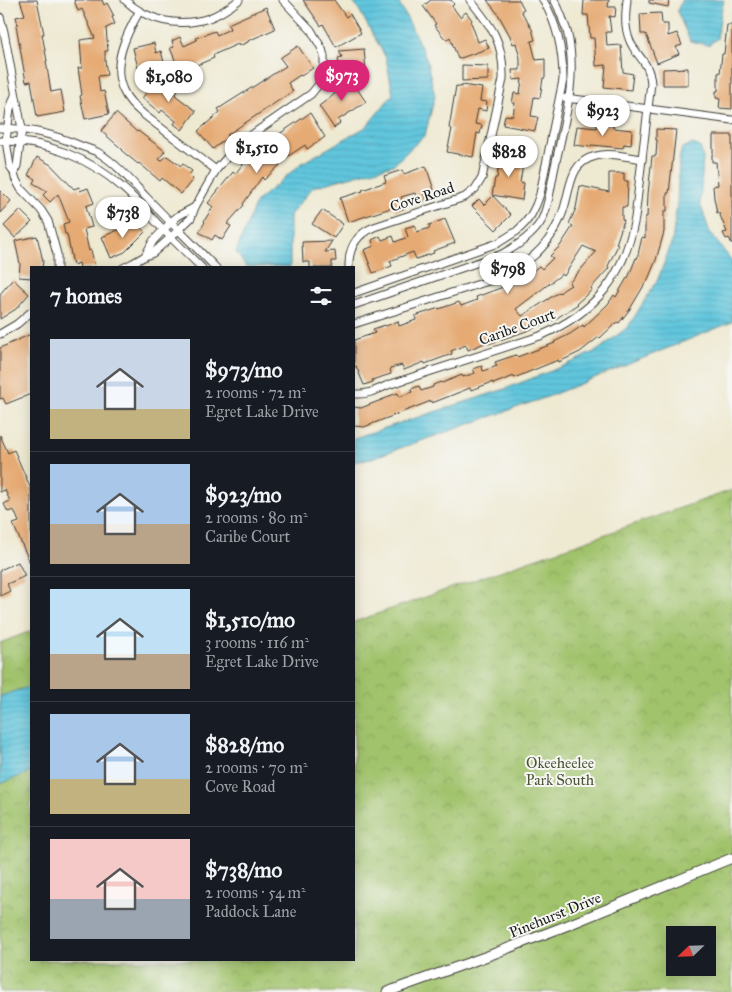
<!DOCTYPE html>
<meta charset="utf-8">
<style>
body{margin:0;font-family:"IM FELL Great Primer",serif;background:#20242c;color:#f1f3f6;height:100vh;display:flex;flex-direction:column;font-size:19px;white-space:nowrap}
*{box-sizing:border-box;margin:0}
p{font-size:16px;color:#9ea1a6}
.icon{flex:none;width:28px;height:28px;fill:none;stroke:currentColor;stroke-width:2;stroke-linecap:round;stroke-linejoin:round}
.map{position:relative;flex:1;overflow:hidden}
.details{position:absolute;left:30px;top:266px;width:325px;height:695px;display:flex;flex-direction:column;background:#171b24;border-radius:0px;box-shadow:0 2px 12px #0003}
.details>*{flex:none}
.needle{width:32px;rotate:247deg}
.buttons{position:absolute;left:666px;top:926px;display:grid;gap:10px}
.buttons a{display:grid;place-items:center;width:50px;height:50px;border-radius:0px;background:#171b24;box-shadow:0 2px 12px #0003;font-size:25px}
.price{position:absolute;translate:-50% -42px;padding:0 11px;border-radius:18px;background:#fff;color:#222;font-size:16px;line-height:32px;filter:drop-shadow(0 1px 2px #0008)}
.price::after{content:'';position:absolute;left:50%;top:30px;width:15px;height:11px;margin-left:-8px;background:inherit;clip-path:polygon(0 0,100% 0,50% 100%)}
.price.on{background:#db2777;color:#fff}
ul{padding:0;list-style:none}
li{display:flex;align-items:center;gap:15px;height:125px;padding:0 20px}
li+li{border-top:1px solid #363941}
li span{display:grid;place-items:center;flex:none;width:140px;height:100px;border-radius:0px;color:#555}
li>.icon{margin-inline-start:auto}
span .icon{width:60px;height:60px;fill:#fffc;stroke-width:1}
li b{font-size:21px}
h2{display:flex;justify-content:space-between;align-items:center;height:60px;padding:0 20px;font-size:21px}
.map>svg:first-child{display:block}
.park{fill:url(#park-crowns);stroke:#5e7044;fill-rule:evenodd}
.water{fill:url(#water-rules);stroke:#3e717c}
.building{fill:#e6ab74;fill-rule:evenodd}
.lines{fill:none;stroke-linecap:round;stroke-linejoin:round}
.minor-casing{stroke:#3c3b37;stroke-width:9}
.tertiary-casing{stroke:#3c3b37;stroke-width:11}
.minor{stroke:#fff;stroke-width:7}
.tertiary{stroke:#fff;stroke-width:9}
.labels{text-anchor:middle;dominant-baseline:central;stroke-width:4;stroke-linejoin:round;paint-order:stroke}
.street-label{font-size:15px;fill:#1c1c1c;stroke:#f6f6f2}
.park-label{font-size:15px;fill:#4b5638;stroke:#f6f6f2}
</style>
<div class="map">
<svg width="732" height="992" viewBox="0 0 732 992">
<defs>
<pattern id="park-crowns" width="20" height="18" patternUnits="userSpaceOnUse" patternTransform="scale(1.25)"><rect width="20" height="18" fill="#a1c36c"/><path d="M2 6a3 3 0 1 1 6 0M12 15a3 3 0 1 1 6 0" fill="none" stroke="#8aa75d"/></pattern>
<pattern id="water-rules" width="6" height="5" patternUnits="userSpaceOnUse" patternTransform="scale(1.25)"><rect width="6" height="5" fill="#60c6dd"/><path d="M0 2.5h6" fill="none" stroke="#53aabd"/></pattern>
</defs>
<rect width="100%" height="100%" fill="#f6f6f2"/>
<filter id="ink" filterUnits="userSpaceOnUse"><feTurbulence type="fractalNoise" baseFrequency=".02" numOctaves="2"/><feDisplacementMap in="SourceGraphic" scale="10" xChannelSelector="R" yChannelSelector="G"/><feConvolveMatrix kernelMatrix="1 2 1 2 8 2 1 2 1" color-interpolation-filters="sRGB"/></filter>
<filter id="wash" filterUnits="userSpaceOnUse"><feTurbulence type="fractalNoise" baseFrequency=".0096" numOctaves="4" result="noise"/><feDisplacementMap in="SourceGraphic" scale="20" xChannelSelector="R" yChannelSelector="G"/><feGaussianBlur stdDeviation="1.12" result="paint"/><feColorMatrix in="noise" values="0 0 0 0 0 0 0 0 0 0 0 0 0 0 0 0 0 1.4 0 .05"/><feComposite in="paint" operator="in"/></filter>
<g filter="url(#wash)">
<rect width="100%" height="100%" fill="#eee9d1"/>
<path class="park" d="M732,490V992H0V643L31,631V960H354V622ZM675,935H708V968H675Z"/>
<g class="water">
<path d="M351,0H397L408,20L426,58L435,96L425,135L393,165L313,187L290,215V267H246L236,252L256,202L302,163L366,127L393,94L386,58L358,8Z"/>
<path d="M682,0H724L721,12L717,39L708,45L690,41L677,11Z"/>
<path d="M693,144L700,147L703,158L700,203L710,233L732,261V322L550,396L366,460L354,462V438L502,390L566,365L598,350L628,327L658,279L672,242L677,203L679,160L682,148Z"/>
<path d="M31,686V772L0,784V696Z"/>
</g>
<g id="blocks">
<g class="building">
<path d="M20,0H37L44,34H42L47,61H46L51,92L61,90L65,112L37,117L31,81L26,82L16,25L18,24L16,17L25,15Z"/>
<path d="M74,0H102L104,5L107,3L114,16L112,17L115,24L106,28L108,51H105V60L107,75L98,76L100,92L104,91L109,114L85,119L80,96L82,95L78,68H82L80,40L95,38L82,9L78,11Z"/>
<path d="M303,0H334L346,17L350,14L361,33L336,47L323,24L321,26Z"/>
<path d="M431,0H451L454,4L452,6L460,17L466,12L472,20L471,22L478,42L485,39L489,48L458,59L450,37L446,40L434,25L436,24L423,6Z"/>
<path d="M487,0H519L524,9L521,11L532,29L535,40L531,41L536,60L545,59V78H543L540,98L534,97L531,116L538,117L535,131L503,125L505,115L513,116L515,103H512L514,93L520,94L522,79L513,80L512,70H520V58L516,43L513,44L510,36L498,14Z"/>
<path d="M584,0H609L608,7H616L615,17L609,16L611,32H606L607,46L621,45L623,72L633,74L631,90L604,87L606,65L596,66L594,38H590L588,15H583Z"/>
<path d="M649,0H669L668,7L649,3Z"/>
<path d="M266,7L275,29L248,41V42L239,46L238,44L213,55L214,58L180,72L170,48L174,47L172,41L180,37L184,46L197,40L196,38L215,31L217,35L230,29L228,24Z"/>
<path d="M661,13L662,24H668V36L677,33L682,45L676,47L679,54L657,63L646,34H641L640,14Z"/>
<path d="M727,25H732V109L719,108L720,99L716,98V91H718V73H720L722,54H724Z"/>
<path d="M154,43L156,53L161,51L165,66L139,72L133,48Z"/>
<path d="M298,46L313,68L301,76L300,75L288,83L293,91L227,135L229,136L213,149L198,131L220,112L218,109L286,66L280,58Z"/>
<path d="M364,49L366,71L340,73L338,58L342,57L339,51Z"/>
<path d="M462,65L488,66V80L462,81Z"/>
<path d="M688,68V85H663V69Z"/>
<path d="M161,76L178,91L175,95L196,111L182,130L174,124L176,121L162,110L160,113L142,98Z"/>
<path d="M350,78L366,102L338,120L340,123L334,128L319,106L335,94L332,90Z"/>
<path d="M462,85L482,88L480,101L487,102L486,111L478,109L475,124L482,125L480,134L477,133L473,157L447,152L452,129L449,128L456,86L462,87Z"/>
<path d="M116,113L137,132L138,131L165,151L159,159L161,161L167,156L181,166L183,164L192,171L189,175L193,179L181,194L162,178L160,181L139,163L138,164L122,151L123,150L101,131Z"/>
<path d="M310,113L325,137L307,149L305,145L278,163L280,165L264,180L262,177L243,204L244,205L227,224L231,226L222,240L215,235L212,240L199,232L205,222L204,221L213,207L208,203L233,172L235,174L243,164L257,151L258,152L269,141Z"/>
<path d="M597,124L613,125V128L632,130L631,145L624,144L623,148L591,145V147L574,145L577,126L597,128Z"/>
<path d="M656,129L676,130L669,193H667V211H664V232L656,260L647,282H646L630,309L619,323L617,322L600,338L599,337L580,352L559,362L558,360L514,378V376L493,384V382L471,390L470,388L432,403L431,401L364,427L354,426V407L361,408L389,397V396L398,393L399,397L412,392L411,389L419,386L421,391L433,387V385L441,382L442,383L462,375L463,377L475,373L473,369L482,366L483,371L497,366L495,362L516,355L517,357L555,343L554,342L570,334L583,325L584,327L608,304L614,295L616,297L627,278H628L636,258L637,259L642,237L645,238V217H647L648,194L652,156H656L657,140H656Z"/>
<path d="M713,135H732V244L729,238L726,239L723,233L727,232L719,213H717L714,198L713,186L718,185L716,162H712V154H713Z"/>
<path d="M500,155L524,159L520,182L524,183L522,200L492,195L495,178H497Z"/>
<path d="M37,157L51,165L74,189L79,187L80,191L88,188L94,203L86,206L92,227L84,229L89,251L91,250L95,267L80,268L79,263L73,265L67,234H65L63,224L69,222L58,194L50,202L43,195L47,191L33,183L35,179L28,175Z"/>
<path d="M426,166L434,190L424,193L427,200L418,203L415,193L401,197L405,208L396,211L394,207L348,222L340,198L363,191L362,190L386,182L384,176L402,170L404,174Z"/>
<path d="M609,173H624V181H628L627,207H622V220H624L616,244L618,245L608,266L609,268L591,288L592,290L577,303L578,304L554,320L524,332L488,344L487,342L468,350L466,345L451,351L452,354L425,364L424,362L404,370L402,365L390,368L391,374L372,380L373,382L364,385L356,366L354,367V340L375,333L373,329L385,325L386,326L398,321L399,326L416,320L415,316L439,308V309L459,302L461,306L477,300L476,297L517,282L516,281L525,277L539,266L542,269L553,258L550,256L560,246L573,226L569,224L576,208L580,186L609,192ZM583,246L596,252L569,283L571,285L563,290L560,293L559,292L522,316L516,309L562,274L564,276Z"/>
<path d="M0,190L11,201L0,213Z"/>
<path d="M493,196L511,215L496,230L472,206L479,199L484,205Z"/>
<path d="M20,210L32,222L15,238L4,226Z"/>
<path d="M322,210L343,224L334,238L312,224Z"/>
<path d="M445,219L455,243L433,251L434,253L416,259L413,252L390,261L392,266L373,273L364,250L374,246L372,240L380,236L382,240L393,236L395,242L408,237L405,228L415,225L417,232L430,228L429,225Z"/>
<path d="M136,222L145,232L125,252L111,258L102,237Z"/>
<path d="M37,236L43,261L42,268H31V278L19,277L20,264L15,241Z"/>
<path d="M332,241L325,252L335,251L336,261H332V268H310V262H303L302,242Z"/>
<path d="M13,279L29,294L16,309L0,319V294Z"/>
<path d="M31,334V394L6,404L3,398L0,399V348Z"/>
<path d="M0,435L8,453L14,450L31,489V565L13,524L19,522L14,510L8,512L4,504L10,501L5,490L0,492Z"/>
<path d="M18,562L25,576L7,584L10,591L0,596V570Z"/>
</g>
</g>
</g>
<g filter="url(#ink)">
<use href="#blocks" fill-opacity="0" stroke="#3c3b37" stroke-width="1"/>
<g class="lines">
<g class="minor-casing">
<g id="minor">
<path d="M125,0C147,21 179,28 209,18C220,14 230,7 239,0"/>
<path d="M139,12C127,33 111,64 123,90C127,100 135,107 143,114L216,170"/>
<path d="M0,17L4,32L22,129L17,166L14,172"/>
<path d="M15,95L10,109L6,141L10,166L14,172L15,178L21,189L41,210L48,221L57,254V268"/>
<path d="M566,98L732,120"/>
<path d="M0,128C31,129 53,134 81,146C87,148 93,150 99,153C117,164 132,182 146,197C169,221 193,244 216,268"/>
<path d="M0,141C45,140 90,158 123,188C137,200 148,214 161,227C174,241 188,254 202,268"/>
<path d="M145,256L153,241L171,222L178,216L195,207"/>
<path d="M123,268L133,263L145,256L153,253L171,237L191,218L195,207L216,170L230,154L247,138L311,94L320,83L324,70V56L322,49L311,30L283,0"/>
<path d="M349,268C348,248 357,234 374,227L465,197L475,189L482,178L503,79C504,42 492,27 470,0"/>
<path d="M354,293L498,243L517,231L525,223L531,215L536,205L540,194L563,80C563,51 558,25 543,0"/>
<path d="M354,305L502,254C517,246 531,237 540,223C548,211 551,185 554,171C563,126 579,78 567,31C566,27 563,22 562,17C559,11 558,5 554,0"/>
<path d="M354,324L501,277C524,266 543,252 555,229C560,220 564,210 566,201C571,181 573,161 596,156C610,152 628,157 642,159"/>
<path d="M0,334L17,324L31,312"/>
<path d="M354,394C367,395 377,390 388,385L540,336C596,312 624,277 635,218L651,83C649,64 642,61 633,47C624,32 625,17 627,0"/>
</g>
</g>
<g class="tertiary-casing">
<path id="tertiary" d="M387,992L493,954L568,925L732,858"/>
</g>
<use href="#minor" class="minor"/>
<use href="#tertiary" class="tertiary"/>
</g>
</g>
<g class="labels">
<g class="street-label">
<text transform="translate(422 197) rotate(-18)">Cove Road</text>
<text transform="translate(517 327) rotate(-20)">Caribe Court</text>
<text transform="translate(555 915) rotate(-22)">Pinehurst Drive</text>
</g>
<g class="park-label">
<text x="560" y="763">Okeeheelee<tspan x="560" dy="17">Park South</tspan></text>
</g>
</g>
</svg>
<div class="buttons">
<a><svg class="needle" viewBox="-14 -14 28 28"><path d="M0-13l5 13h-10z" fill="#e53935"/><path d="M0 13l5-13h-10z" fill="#9ea1a6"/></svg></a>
</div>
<b class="price on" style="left:342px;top:102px">$973</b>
<b class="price" style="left:169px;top:103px">$1,080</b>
<b class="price" style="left:603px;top:137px">$923</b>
<b class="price" style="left:257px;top:174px">$1,510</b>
<b class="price" style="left:509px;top:178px">$828</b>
<b class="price" style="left:123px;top:239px">$738</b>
<b class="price" style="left:508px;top:295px">$798</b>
<section class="details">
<h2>7 homes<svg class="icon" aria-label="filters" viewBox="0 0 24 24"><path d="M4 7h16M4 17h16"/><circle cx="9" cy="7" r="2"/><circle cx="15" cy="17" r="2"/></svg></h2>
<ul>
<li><span style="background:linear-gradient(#c9d6e8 70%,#c2b280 0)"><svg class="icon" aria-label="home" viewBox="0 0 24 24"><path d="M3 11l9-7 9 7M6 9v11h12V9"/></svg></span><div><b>$973/mo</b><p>2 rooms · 72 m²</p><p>Egret Lake Drive</p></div></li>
<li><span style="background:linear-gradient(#a9c7e8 60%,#b9a48a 0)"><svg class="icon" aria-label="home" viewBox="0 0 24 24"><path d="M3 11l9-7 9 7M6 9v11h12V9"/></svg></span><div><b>$923/mo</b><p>2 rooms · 80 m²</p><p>Caribe Court</p></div></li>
<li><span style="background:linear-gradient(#bfe0f5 65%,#b9a48a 0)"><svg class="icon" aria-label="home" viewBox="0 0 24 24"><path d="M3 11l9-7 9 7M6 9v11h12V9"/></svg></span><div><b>$1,510/mo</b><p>3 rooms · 116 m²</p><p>Egret Lake Drive</p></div></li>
<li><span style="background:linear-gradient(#a9c7e8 65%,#c2b280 0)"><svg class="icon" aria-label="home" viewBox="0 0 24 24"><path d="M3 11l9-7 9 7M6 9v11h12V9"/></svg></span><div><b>$828/mo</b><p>2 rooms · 70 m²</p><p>Cove Road</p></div></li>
<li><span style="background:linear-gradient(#f6c9c9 60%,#9aa5b1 0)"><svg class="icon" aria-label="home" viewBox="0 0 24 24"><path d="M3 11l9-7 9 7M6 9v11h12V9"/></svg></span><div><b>$738/mo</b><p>2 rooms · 54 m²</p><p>Paddock Lane</p></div></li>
</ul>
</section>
</div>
